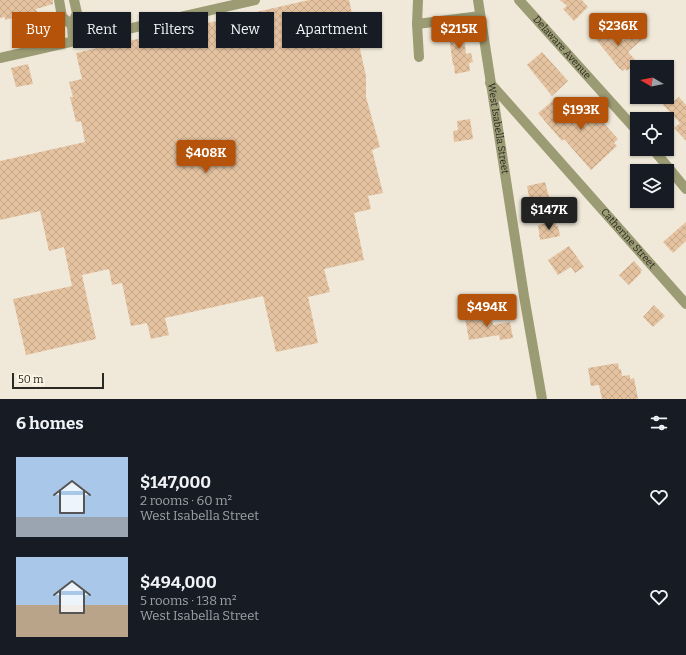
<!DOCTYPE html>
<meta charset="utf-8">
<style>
body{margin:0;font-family:Bitter,serif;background:#242831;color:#f1f3f6;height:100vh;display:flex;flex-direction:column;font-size:15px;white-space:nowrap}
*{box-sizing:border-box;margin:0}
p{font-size:13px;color:#9ea1a6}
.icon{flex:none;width:22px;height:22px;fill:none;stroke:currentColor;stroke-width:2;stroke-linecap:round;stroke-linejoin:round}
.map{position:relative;height:399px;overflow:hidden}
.panel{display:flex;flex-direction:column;background:#171b24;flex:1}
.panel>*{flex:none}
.hud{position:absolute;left:12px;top:12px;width:400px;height:36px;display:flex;gap:8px}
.needle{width:26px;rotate:279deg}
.buttons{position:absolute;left:630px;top:60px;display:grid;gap:8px}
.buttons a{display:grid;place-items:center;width:44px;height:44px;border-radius:0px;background:#171b24;box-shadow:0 1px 3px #0004;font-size:20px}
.scale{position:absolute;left:12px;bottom:10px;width:92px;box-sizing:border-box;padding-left:4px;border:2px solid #2a2822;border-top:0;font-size:11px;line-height:14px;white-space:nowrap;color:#2a2822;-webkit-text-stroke:3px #fdf6e6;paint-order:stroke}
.price{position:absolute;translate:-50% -34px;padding:0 9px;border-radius:4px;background:#b45309;color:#fff;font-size:13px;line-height:26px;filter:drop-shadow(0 1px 2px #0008)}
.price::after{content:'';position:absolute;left:50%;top:24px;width:12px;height:9px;margin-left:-6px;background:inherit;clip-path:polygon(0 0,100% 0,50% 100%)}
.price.on{background:#222;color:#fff}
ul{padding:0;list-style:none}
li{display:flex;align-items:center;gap:12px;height:100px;padding:0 16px}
li span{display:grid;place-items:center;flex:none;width:112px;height:80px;border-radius:0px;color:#555}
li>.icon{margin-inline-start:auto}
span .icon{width:48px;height:48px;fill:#fffc;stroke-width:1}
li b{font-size:17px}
h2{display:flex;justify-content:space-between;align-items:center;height:48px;padding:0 16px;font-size:17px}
.tag{padding:0 14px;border-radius:0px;background:#171b24;box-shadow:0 1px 3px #0004;font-size:14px;line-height:36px}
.tag.on{background:#b45309;color:#fff}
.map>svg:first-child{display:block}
.building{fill:url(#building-cross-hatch)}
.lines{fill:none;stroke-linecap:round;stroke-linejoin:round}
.minor{stroke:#9b9b74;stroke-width:10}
.labels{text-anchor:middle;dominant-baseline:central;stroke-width:3;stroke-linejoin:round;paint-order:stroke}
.street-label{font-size:10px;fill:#2a2822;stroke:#fdf6e6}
</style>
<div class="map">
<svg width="686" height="399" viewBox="0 0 686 399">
<defs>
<pattern id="building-cross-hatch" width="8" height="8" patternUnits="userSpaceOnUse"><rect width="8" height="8" fill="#e5c3a1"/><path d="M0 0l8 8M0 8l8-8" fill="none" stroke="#c5a88a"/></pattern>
</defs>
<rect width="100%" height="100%" fill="#f0e9d9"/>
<g class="building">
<path d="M0,0H53V4L36,9L37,12L5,20V17L0,18Z"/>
<path d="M309,0H349L366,76V97L380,147L372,150L383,193L368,196L371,209L354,213L364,260L324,269L330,292L308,297L318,343L276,352L263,296L165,318L169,335L151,339L147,323L131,326L122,283L112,285L109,269L82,275L96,339L26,355L13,299L72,286L64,247L49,251L40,211L0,220V161L85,142L81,121L76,122L70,97H73L69,82L82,79L76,53Z"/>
<path d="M560,0H582L588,7L574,21L563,9L567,6Z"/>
<path d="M609,24L623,41L630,35L645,37L628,52L637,62L627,71L625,69L623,71L619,68L594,37Z"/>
<path d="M463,26L466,54L471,53L473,62L469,63L470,71L455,74L454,65H453L448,28Z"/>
<path d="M542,52L568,81L552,96L527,65Z"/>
<path d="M28,64L33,84L16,87L11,68Z"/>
<path d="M679,97L686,105V141L674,128L680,123L663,105L670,98L673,102Z"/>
<path d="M582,99L618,139L614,143L617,146L591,170L564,139L562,141L538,113L554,100L566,113Z"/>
<path d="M470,119L473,139L454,142L453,131L458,130L457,121Z"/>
<path d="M545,182L549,197L530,202L527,186Z"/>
<path d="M556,221V226H558L560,236L540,240L538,225Z"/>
<path d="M686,222V241L673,253L663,242Z"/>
<path d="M569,246L584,267L575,273L571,267L558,275L548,260Z"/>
<path d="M634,261L642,270L640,272L641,273L629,285L619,275Z"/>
<path d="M654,305L665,316L653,327L643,317Z"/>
<path d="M491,313L493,325L510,322L513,338L500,340L499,335L469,340L465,318Z"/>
<path d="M618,363L619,369H621L622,376L630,375V379L634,378L638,399H602L599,385L591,386L588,368Z"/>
</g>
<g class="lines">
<g class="minor">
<path d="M59,0L62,17L72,25"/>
<path d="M418,0L417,24L419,57"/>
<path id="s1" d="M478,0L524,296L542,399"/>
<path id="s2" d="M519,0L637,131"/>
<path d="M417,24L480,16"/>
<path d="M73,41L72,25L77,13L74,0"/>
<path d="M0,58L255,0"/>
<path id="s3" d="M490,83L686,304"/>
<path d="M653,149L686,189"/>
</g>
</g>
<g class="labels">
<g class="street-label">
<text stroke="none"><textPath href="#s2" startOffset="64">Delaware Avenue</textPath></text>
<text stroke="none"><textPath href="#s1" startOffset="130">West Isabella Street</textPath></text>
<text stroke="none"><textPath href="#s3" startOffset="208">Catherine Street</textPath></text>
</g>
</g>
</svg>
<div class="buttons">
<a><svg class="needle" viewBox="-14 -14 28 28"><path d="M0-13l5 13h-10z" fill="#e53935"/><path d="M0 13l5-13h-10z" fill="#9ea1a6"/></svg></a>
<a><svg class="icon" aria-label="locate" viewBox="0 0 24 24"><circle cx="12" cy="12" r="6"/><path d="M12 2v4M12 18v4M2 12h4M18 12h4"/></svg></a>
<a><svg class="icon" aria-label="layers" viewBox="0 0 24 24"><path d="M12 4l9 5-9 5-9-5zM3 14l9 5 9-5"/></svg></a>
</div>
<div class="scale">50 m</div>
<b class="price" style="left:618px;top:47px">$236K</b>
<b class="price" style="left:459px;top:50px">$215K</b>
<b class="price" style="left:581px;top:131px">$193K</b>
<b class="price" style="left:206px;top:174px">$408K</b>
<b class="price on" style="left:549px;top:231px">$147K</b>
<b class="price" style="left:487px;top:328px">$494K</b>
<div class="hud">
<a class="tag on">Buy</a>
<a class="tag">Rent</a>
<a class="tag">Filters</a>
<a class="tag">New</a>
<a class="tag">Apartment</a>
</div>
</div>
<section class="panel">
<h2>6 homes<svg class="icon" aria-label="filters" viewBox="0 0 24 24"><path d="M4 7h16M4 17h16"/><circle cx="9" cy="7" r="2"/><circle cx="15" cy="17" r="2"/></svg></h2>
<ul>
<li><span style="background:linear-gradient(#a9c7e8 75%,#9aa5b1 0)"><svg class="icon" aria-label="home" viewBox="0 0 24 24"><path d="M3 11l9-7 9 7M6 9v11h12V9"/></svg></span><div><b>$147,000</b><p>2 rooms · 60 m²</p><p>West Isabella Street</p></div><svg class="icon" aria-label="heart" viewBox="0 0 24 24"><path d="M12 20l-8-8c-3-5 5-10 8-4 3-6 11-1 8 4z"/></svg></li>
<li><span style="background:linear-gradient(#a9c7e8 60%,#b9a48a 0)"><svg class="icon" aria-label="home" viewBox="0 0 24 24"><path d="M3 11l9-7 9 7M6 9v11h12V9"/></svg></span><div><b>$494,000</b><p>5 rooms · 138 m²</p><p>West Isabella Street</p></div><svg class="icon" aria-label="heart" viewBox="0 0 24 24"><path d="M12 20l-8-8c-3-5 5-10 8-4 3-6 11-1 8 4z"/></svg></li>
</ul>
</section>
